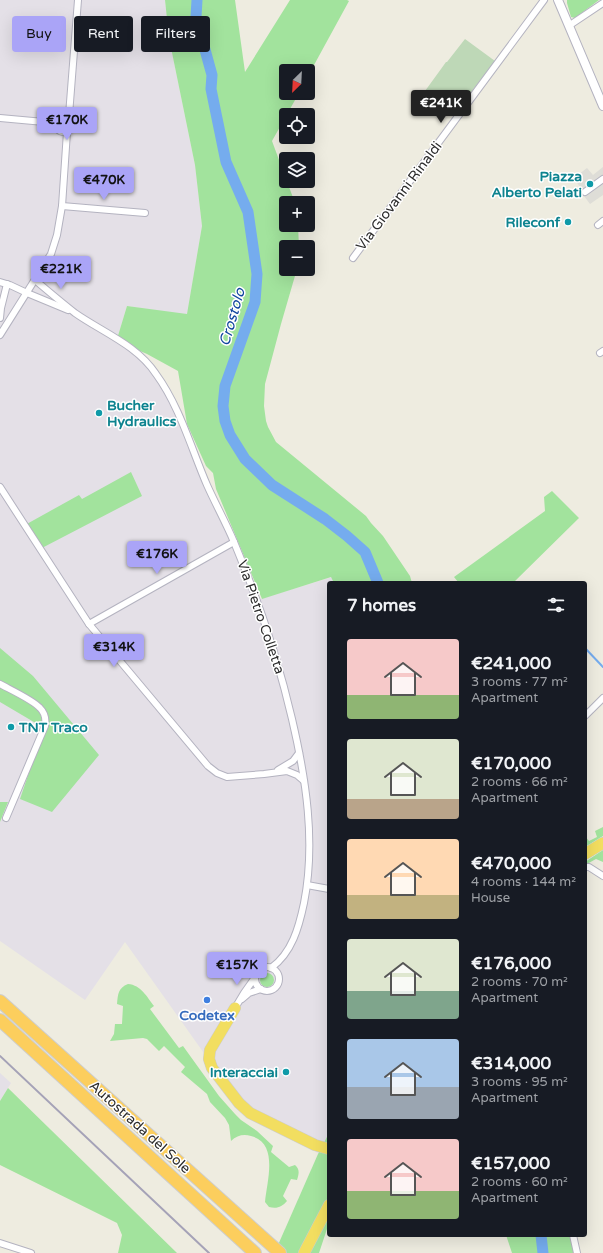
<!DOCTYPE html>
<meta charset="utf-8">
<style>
body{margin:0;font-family:"Varela Round",sans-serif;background:#242831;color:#f1f3f6;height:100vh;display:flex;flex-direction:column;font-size:15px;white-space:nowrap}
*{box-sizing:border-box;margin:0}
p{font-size:13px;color:#9ea1a6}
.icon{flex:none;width:22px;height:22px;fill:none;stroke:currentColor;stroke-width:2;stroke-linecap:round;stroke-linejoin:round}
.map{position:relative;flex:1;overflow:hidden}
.details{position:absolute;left:327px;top:581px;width:260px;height:656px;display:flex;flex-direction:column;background:#171b24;border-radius:4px;box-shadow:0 4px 16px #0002}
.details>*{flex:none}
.guide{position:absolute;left:12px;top:16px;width:255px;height:36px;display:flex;gap:8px}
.needle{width:26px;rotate:204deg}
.tools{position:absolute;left:279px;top:64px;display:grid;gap:8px}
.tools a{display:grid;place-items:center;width:36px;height:36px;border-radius:4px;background:#171b24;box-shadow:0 4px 16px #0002;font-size:20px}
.price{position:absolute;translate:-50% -34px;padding:0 9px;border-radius:4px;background:#aaa4f7;color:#111;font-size:13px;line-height:26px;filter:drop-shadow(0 1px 2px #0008)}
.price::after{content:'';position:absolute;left:50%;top:24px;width:12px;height:9px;margin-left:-6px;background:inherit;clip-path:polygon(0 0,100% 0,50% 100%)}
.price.selected{background:#222;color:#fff}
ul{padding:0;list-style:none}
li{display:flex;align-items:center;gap:12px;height:100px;padding:0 20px}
li span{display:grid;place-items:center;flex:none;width:112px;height:80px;border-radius:4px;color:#555}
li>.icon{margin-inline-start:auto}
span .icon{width:48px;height:48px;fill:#fffc;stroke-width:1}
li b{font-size:17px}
h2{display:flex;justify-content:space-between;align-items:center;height:48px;padding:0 20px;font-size:17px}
.chip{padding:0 14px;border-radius:4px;background:#171b24;box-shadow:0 4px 16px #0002;font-size:14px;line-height:36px}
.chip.selected{background:#aaa4f7;color:#111}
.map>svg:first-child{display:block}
.industrial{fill:#e4e0e7}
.green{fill:#a2e39d}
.cemetery{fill:#bed8b7}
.plaza{fill:#deddd7}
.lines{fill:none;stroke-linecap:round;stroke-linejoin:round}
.stream{stroke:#75acee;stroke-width:2}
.river{stroke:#75acee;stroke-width:11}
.minor-casing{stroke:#b4b3c0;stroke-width:8}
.tertiary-casing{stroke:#b4b3c0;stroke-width:10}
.trunk-casing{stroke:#cdcdcd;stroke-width:12}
.motorway-casing{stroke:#cdcdcd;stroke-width:14}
.minor{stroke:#fff;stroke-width:6}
.tertiary{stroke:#fff;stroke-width:8}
.trunk{stroke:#f2de60;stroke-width:11}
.motorway{stroke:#fcce5d;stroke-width:12}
.rail{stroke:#a5a2b7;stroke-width:2}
.culture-dot{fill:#0f9aa8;stroke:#fff;stroke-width:1.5}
.shop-dot{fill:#3f7fe0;stroke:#fff;stroke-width:1.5}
.labels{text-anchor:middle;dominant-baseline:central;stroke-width:3;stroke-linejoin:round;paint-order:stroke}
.culture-label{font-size:14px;font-weight:bold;fill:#0d838f;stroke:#fff;text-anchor:end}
.street-label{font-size:14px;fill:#2d2d2d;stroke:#fff}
.shop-label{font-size:14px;font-weight:bold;fill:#366cbe;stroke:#fff}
.water-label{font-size:15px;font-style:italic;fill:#0f459e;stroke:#fff}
</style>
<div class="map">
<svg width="603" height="1253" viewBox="0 0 603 1253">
<rect width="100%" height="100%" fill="#eeece0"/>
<g class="industrial">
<path d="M0,0H165L169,38L195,165L202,226L187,315L127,306L117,339L142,359L170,396L257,600L332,577L334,583H329V1133L318,1153L250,1118L125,942L85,1000L0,941V822L8,802H0Z"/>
<path d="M0,1073L11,1083L0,1101Z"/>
</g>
<g class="green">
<path d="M165,0H235L245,72L290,0H347L349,1L308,76V71H286V93H299L272,141L295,203H286V225H298L299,247H286V269H297L281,324L265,384L264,406L266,421L268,427L276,442L366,516L371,523L383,536L410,576L412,583H334L331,577L262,599L216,489L213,473L206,466L187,424L178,371L147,354L126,345L117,339L127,306L187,314L202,226L195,165L169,38Z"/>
<path d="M567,0H599L575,18L571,17L567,3Z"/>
<path d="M131,472L142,496L40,549L25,525L79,495L82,499Z"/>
<path d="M552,491L579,518L513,583H459L454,577L545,511L544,497Z"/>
<path d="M0,648L33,676L99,755L52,812L20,799L44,728L0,702Z"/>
<path d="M0,802H8L0,822Z"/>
<path d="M603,827V836L585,847V836L589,841L597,837L595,831Z"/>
<path d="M603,850V862L596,859L585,865V862Z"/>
<circle cx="267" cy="980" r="7"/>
<path d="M128,984C141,985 147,997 154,1006L150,1009L179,1048L183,1046L219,1096L235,1114L241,1120L257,1131L273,1146L271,1152L289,1167L295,1165C300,1169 299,1174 297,1180L291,1179L283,1196L287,1201C282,1207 277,1209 269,1207L265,1202C267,1181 279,1143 251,1136C244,1134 237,1135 231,1141L229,1125L225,1118L210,1102L207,1094L181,1072L185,1067L164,1046L159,1051L147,1039L143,1038L110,1041L114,1034L115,1024H122L123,1006L117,1004C118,994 118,988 128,984Z"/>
<path d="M8,1088L177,1253H118L122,1235L117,1223L0,1165V1101Z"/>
<path d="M329,1133V1223L319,1253H286L278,1245L318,1154Z"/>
<path d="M506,1235H571L576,1253H512Z"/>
</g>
<path class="cemetery" d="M465,39L495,61L455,113L425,91L441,69L446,62H447Z"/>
<path class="plaza" d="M603,167V195L590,204L584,196L579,199L576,195L582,190L574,178L587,168L593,175Z"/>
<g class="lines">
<path class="stream" d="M585,648L603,667"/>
<g class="river">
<path d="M197,0L196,17L212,75L211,89L226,162L248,212L257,274L255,302L225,386L223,406L225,421L230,435L245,459L272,485L325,519L347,536L365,552L378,583"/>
<path d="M541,1235L543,1253"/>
</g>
<g class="minor-casing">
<g id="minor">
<path d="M570,25L603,3"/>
<circle cx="64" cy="123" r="9"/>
<path d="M69,115L78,0"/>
<path d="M0,118L55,123"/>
<path d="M585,192L603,179"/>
<path d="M62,206L145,213"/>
<path d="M598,225L603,221"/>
<path d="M353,258L544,0"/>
<path d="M35,280C48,291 61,302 75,313C102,332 137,345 156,374C180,407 191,448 207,485C216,505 226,523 234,542C258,599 278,659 292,719C306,779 316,842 304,903C299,927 292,953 271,968"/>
<path d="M0,282L10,285L27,293L68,310"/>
<path d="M0,318L1,308L7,284"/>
<path d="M0,335L51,254L57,235L62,206L67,132"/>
<path d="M600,353L603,351"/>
<path d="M0,487L89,624L208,766L217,773L227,777L264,774L287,771L297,775L304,781"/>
<path d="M89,624L234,542"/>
<path d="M0,684C11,690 33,700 40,708C45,713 46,720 45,726L6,818"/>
<path d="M585,716L603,698"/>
<path d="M278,770L293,761L299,753"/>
<path d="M585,867H589L603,876"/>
<path d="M307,885L329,889"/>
<circle cx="267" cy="979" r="12"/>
<path d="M242,999L249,993L261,989"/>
<path d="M235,1008L244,993L256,976"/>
<path d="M573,1235L577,1253"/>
<path d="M0,1243L31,1253"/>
</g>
</g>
<g class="tertiary-casing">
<path id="tertiary" d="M558,0L603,106"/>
</g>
<g class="trunk-casing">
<g id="trunk">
<path d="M585,854L603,843"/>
<path d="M235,1008L210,1050L209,1059L212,1068L239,1103L250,1113L315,1145L329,1149"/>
<path d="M304,1253L329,1205"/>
</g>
</g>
<g class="motorway-casing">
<g id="motorway">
<path d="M0,1001L280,1253"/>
<path d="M0,1020L255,1253"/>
</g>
</g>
<use href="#minor" class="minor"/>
<use href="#tertiary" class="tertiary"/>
<use href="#trunk" class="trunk"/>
<use href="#motorway" class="motorway"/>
<path class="rail" d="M0,1056L209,1253"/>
</g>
<g class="culture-dot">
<circle cx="590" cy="184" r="4"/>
<circle cx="568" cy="222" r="4"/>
<circle cx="99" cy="413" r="4"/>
<circle cx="11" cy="727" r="4"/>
<circle cx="286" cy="1072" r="4"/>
</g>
<circle class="shop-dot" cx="207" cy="1000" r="4"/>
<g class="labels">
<g class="culture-label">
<text x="582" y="176">Piazza<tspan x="582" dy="16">Alberto Pelati</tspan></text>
<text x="560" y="222">Rileconf</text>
<text x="107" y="405" text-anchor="start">Bucher<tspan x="107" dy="16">Hydraulics</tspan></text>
<text x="19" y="727" text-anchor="start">TNT Traco</text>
<text x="278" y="1072">Interacciai</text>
</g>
<g class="street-label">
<text transform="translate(399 196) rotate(-53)">Via Giovanni Rinaldi</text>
<text transform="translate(261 617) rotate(71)">Via Pietro Colletta</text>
<text transform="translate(140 1127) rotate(42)">Autostrada del Sole</text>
</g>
<g class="shop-label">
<text x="207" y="1015">Codetex</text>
</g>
<g class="water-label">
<text transform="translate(232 317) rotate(-74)">Crostolo</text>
</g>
</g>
</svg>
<div class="tools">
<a><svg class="needle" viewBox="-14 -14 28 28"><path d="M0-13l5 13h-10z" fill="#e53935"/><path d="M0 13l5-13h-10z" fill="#9ea1a6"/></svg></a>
<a><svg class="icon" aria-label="locate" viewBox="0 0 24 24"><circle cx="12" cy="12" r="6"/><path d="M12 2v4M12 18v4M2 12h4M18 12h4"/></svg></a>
<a><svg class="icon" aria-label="layers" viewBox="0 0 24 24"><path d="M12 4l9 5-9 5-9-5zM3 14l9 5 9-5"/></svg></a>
<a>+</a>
<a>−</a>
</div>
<b class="price selected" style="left:441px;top:124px">€241K</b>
<b class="price" style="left:67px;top:141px">€170K</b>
<b class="price" style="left:104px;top:201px">€470K</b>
<b class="price" style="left:61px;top:290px">€221K</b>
<b class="price" style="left:157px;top:575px">€176K</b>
<b class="price" style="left:114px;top:668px">€314K</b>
<b class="price" style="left:237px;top:986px">€157K</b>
<div class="guide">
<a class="chip selected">Buy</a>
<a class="chip">Rent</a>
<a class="chip">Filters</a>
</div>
<section class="details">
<h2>7 homes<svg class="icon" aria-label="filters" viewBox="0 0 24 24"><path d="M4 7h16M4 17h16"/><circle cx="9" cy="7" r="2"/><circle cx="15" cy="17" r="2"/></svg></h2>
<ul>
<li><span style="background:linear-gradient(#f6c9c9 70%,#8fb573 0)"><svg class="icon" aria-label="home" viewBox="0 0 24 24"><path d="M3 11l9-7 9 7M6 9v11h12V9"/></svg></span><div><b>€241,000</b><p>3 rooms · 77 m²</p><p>Apartment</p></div></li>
<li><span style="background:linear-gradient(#dfe7d0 75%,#b9a48a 0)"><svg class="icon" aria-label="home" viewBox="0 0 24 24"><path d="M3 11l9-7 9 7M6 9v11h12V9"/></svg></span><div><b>€170,000</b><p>2 rooms · 66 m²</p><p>Apartment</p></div></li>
<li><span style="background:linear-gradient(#ffd9b3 70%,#c2b280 0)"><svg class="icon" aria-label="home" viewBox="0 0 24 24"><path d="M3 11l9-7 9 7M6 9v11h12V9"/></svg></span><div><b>€470,000</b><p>4 rooms · 144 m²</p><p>House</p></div></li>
<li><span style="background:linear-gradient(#dfe7d0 65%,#7fa58c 0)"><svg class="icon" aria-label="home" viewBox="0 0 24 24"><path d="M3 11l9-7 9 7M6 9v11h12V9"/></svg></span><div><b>€176,000</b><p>2 rooms · 70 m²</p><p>Apartment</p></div></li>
<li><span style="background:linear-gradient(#a9c7e8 60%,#9aa5b1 0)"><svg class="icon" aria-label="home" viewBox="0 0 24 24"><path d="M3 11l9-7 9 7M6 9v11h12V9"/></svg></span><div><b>€314,000</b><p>3 rooms · 95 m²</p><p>Apartment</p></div></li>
<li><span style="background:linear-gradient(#f6c9c9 65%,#8fb573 0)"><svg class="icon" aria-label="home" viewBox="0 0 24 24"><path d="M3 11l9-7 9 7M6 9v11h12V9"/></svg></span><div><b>€157,000</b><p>2 rooms · 60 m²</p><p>Apartment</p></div></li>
</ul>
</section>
</div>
